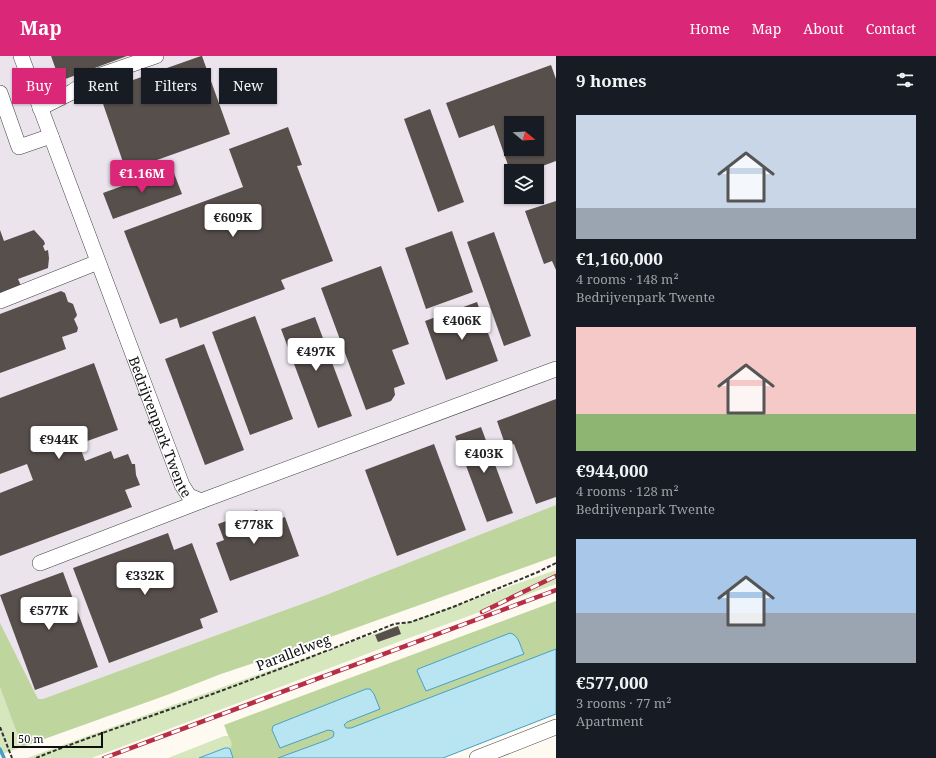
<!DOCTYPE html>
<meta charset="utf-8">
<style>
body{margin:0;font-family:"Noto Serif",serif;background:#242831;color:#f1f3f6;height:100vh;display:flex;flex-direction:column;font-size:15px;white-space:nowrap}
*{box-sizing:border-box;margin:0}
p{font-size:13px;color:#9ea1a6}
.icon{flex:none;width:22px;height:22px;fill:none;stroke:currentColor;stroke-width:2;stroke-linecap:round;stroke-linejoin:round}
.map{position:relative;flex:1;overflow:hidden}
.drawer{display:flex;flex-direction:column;background:#171b24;width:380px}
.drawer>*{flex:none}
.banner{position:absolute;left:12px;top:12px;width:380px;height:36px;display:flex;gap:8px}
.needle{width:26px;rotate:108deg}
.tools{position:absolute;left:504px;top:60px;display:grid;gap:8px}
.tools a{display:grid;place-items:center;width:40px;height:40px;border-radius:0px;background:#171b24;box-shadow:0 1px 3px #0004;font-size:20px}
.scale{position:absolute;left:12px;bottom:10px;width:91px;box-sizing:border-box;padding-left:4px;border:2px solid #0f0f0f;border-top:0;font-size:11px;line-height:14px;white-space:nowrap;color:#0f0f0f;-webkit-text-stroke:3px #fff;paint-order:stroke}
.price{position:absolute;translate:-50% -34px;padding:0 9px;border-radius:4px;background:#fff;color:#222;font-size:13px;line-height:26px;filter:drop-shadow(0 1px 2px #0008)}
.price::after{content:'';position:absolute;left:50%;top:24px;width:12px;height:9px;margin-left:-6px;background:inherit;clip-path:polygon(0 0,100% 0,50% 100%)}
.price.active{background:#db2777;color:#fff}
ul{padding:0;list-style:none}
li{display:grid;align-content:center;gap:8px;height:212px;padding:0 20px}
li span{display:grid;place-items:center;height:124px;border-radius:0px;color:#555}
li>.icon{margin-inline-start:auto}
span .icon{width:72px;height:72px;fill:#fffc;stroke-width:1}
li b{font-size:17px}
h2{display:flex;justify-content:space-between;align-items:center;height:48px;padding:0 20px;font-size:17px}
.chip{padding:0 14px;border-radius:0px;background:#171b24;box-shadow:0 1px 3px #0004;font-size:14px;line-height:36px}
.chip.active{background:#db2777;color:#fff}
header{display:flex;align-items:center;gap:24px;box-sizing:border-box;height:56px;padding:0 20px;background:#db2777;color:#fff}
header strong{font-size:19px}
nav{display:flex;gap:22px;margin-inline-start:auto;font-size:14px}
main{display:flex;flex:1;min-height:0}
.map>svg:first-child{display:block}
.industrial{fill:#ebe4ed;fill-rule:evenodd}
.green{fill:#d7e7bd}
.forest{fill:#bed69d;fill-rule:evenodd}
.water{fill:#b9e4f2;stroke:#45a0c4}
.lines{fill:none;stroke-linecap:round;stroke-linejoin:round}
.stream{stroke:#45a0c4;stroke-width:3.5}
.building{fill:#574f4c;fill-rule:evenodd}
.minor-casing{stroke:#424242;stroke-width:16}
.path{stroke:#313131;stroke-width:2;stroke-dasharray:4 2;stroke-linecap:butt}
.minor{stroke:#fff;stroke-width:15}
.rail-casing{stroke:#b62f46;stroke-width:4.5}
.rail{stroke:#fff;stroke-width:3;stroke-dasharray:9;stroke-linecap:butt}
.labels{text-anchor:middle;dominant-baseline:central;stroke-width:4;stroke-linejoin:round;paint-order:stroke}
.street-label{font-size:14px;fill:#0f0f0f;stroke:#fff}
</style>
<header>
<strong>Map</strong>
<nav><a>Home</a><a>Map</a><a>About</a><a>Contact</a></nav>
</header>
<main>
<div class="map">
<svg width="556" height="702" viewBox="0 0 556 702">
<rect width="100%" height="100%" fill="#fefaf1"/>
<path class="industrial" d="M0,0H556V460L0,670ZM511,67H537V93H511ZM511,115H537V141H511Z"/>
<g class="green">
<path d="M556,514V528L398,586L254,641L92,702H27L231,628Z"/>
<path d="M0,631L22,691L0,699Z"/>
<path d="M224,680H229C232,685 233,688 230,693L229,692H225L199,702H168Z"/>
</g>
<g class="forest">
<path d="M556,449V500L336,579L221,618L167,639L22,691L0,631V567L38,643H43L321,541Z"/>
<path d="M556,545V593L359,670C353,672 346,676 344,669L347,666L366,633L275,669L273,670L272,674H331L333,675L334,677L333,681L327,684L278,702H233L230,693C233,687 231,685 228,679C226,676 226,672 224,669ZM499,581L523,598L426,635L418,613Z"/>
</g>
<g class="water">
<path d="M510,577C519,579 520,590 524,598L426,635L417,615L418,613Z"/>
<path d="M556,593V658L443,702H278L327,684L333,681L334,677L333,675L328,674L280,692L272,674L273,670L275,669L366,633H370L374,638L380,653L347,666L344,669L346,672H351Z"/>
<path d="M225,692H229L230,693L233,702H199Z"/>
</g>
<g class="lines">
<path class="stream" d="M0,693L4,702"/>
</g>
<g class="building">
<path d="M51,0H127L60,25Z"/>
<path d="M201,0H202L230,78L126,115L99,36Z"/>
<path d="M551,9L556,23V105L529,115H510L494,69L459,82L446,47ZM511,67H537V93H511Z"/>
<path d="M430,53L464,146L438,156L404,63Z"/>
<path d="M288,71L302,109L297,110L333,205L281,224L285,233L180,272L177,262L160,268L124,175L243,131L229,93Z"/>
<path d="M172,112L182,138L113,163L103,137Z"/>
<path d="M556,145V214L552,205L544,208L525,155Z"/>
<path d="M0,174L4,185L34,174L44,185L45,188L43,190L45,195L48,194L49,202L48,212L18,223L22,232L0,240Z"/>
<path d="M452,175L473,236L426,253L405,192Z"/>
<path d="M494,176L531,280L504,290L467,186Z"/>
<path d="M381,210L409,288L392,294L405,328L394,332L395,339L391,345L366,354L321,232Z"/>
<path d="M61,235L65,237L68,246L71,247L73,248L77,259L76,261L74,263L78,272L77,276L62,281L66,293L0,317V258Z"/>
<path d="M477,246L498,305L446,324L425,265Z"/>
<path d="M255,260L293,363L250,379L212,276Z"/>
<path d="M315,261L352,360L318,372L281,273Z"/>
<path d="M204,288L244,394L205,409L165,303Z"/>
<path d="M94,307L118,374L79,388L85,405L111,395L114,403L128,398L132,408H135L136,419L140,429L125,434L132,451L0,500V437L33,424L27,408L0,418V342Z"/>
<path d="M556,343V441L536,448L514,388L506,391L497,365Z"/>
<path d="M481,371L513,457L487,466L455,380Z"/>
<path d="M434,388L466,474L397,500L365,414Z"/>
<path d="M257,454L263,470L285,461L299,500L230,525L216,487L224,484L218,468Z"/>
<path d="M168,477L174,494L192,487L218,556L200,563L203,572L109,607L73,512Z"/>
<path d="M63,516L98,611L35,634L0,539Z"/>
<path d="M398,570L401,578L378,586L375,579Z"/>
</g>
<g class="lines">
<g class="minor-casing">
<g id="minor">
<path id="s1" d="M21,0L182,429L189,440L201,445L556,313"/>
<path d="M0,37L19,91L51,80"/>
<path d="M40,52L72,36L92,22L156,0"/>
<path d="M0,245L98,206"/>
<path d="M40,507L201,445"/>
<path d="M477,702L556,671"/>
</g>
</g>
<g class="path">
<path d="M0,671L12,702"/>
<path d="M36,702C88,681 141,664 193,645C260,621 327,595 394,568L411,566L453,551L538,516L556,507"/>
</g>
<use href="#minor" class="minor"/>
<g class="rail-casing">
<g id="rail">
<path d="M482,556L556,520"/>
<path d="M104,702L556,534"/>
</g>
</g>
<use href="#rail" class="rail"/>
</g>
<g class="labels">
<g class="street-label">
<text stroke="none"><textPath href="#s1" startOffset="396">Bedrijvenpark Twente</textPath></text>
<text transform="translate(293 596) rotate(-21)">Parallelweg</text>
</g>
</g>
</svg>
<div class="tools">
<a><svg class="needle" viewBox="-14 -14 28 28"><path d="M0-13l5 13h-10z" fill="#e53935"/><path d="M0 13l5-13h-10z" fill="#9ea1a6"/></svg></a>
<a><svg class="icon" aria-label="layers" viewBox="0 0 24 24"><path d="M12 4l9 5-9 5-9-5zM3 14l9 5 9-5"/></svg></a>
</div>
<div class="scale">50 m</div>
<b class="price active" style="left:142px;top:138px">€1.16M</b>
<b class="price" style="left:233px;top:182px">€609K</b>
<b class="price" style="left:462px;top:285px">€406K</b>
<b class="price" style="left:316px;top:316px">€497K</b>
<b class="price" style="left:59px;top:404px">€944K</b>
<b class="price" style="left:484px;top:418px">€403K</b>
<b class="price" style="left:254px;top:489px">€778K</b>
<b class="price" style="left:145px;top:540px">€332K</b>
<b class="price" style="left:49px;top:575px">€577K</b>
<div class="banner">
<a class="chip active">Buy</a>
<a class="chip">Rent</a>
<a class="chip">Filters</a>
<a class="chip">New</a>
</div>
</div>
<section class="drawer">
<h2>9 homes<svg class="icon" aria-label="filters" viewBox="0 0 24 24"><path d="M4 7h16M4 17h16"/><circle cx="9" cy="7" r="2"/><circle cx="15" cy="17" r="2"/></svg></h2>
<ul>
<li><span style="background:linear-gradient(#c9d6e8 75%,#9aa5b1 0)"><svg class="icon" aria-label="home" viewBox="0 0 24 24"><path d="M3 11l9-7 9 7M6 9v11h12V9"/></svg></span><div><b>€1,160,000</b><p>4 rooms · 148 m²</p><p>Bedrijvenpark Twente</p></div></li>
<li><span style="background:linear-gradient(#f6c9c9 70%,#8fb573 0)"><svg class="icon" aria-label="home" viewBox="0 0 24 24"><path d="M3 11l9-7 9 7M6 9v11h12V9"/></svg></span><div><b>€944,000</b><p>4 rooms · 128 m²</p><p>Bedrijvenpark Twente</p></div></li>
<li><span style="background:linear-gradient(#a9c7e8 60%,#9aa5b1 0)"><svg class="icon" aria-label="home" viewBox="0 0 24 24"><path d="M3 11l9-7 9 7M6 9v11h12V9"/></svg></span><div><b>€577,000</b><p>3 rooms · 77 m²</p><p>Apartment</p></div></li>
</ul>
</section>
</main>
